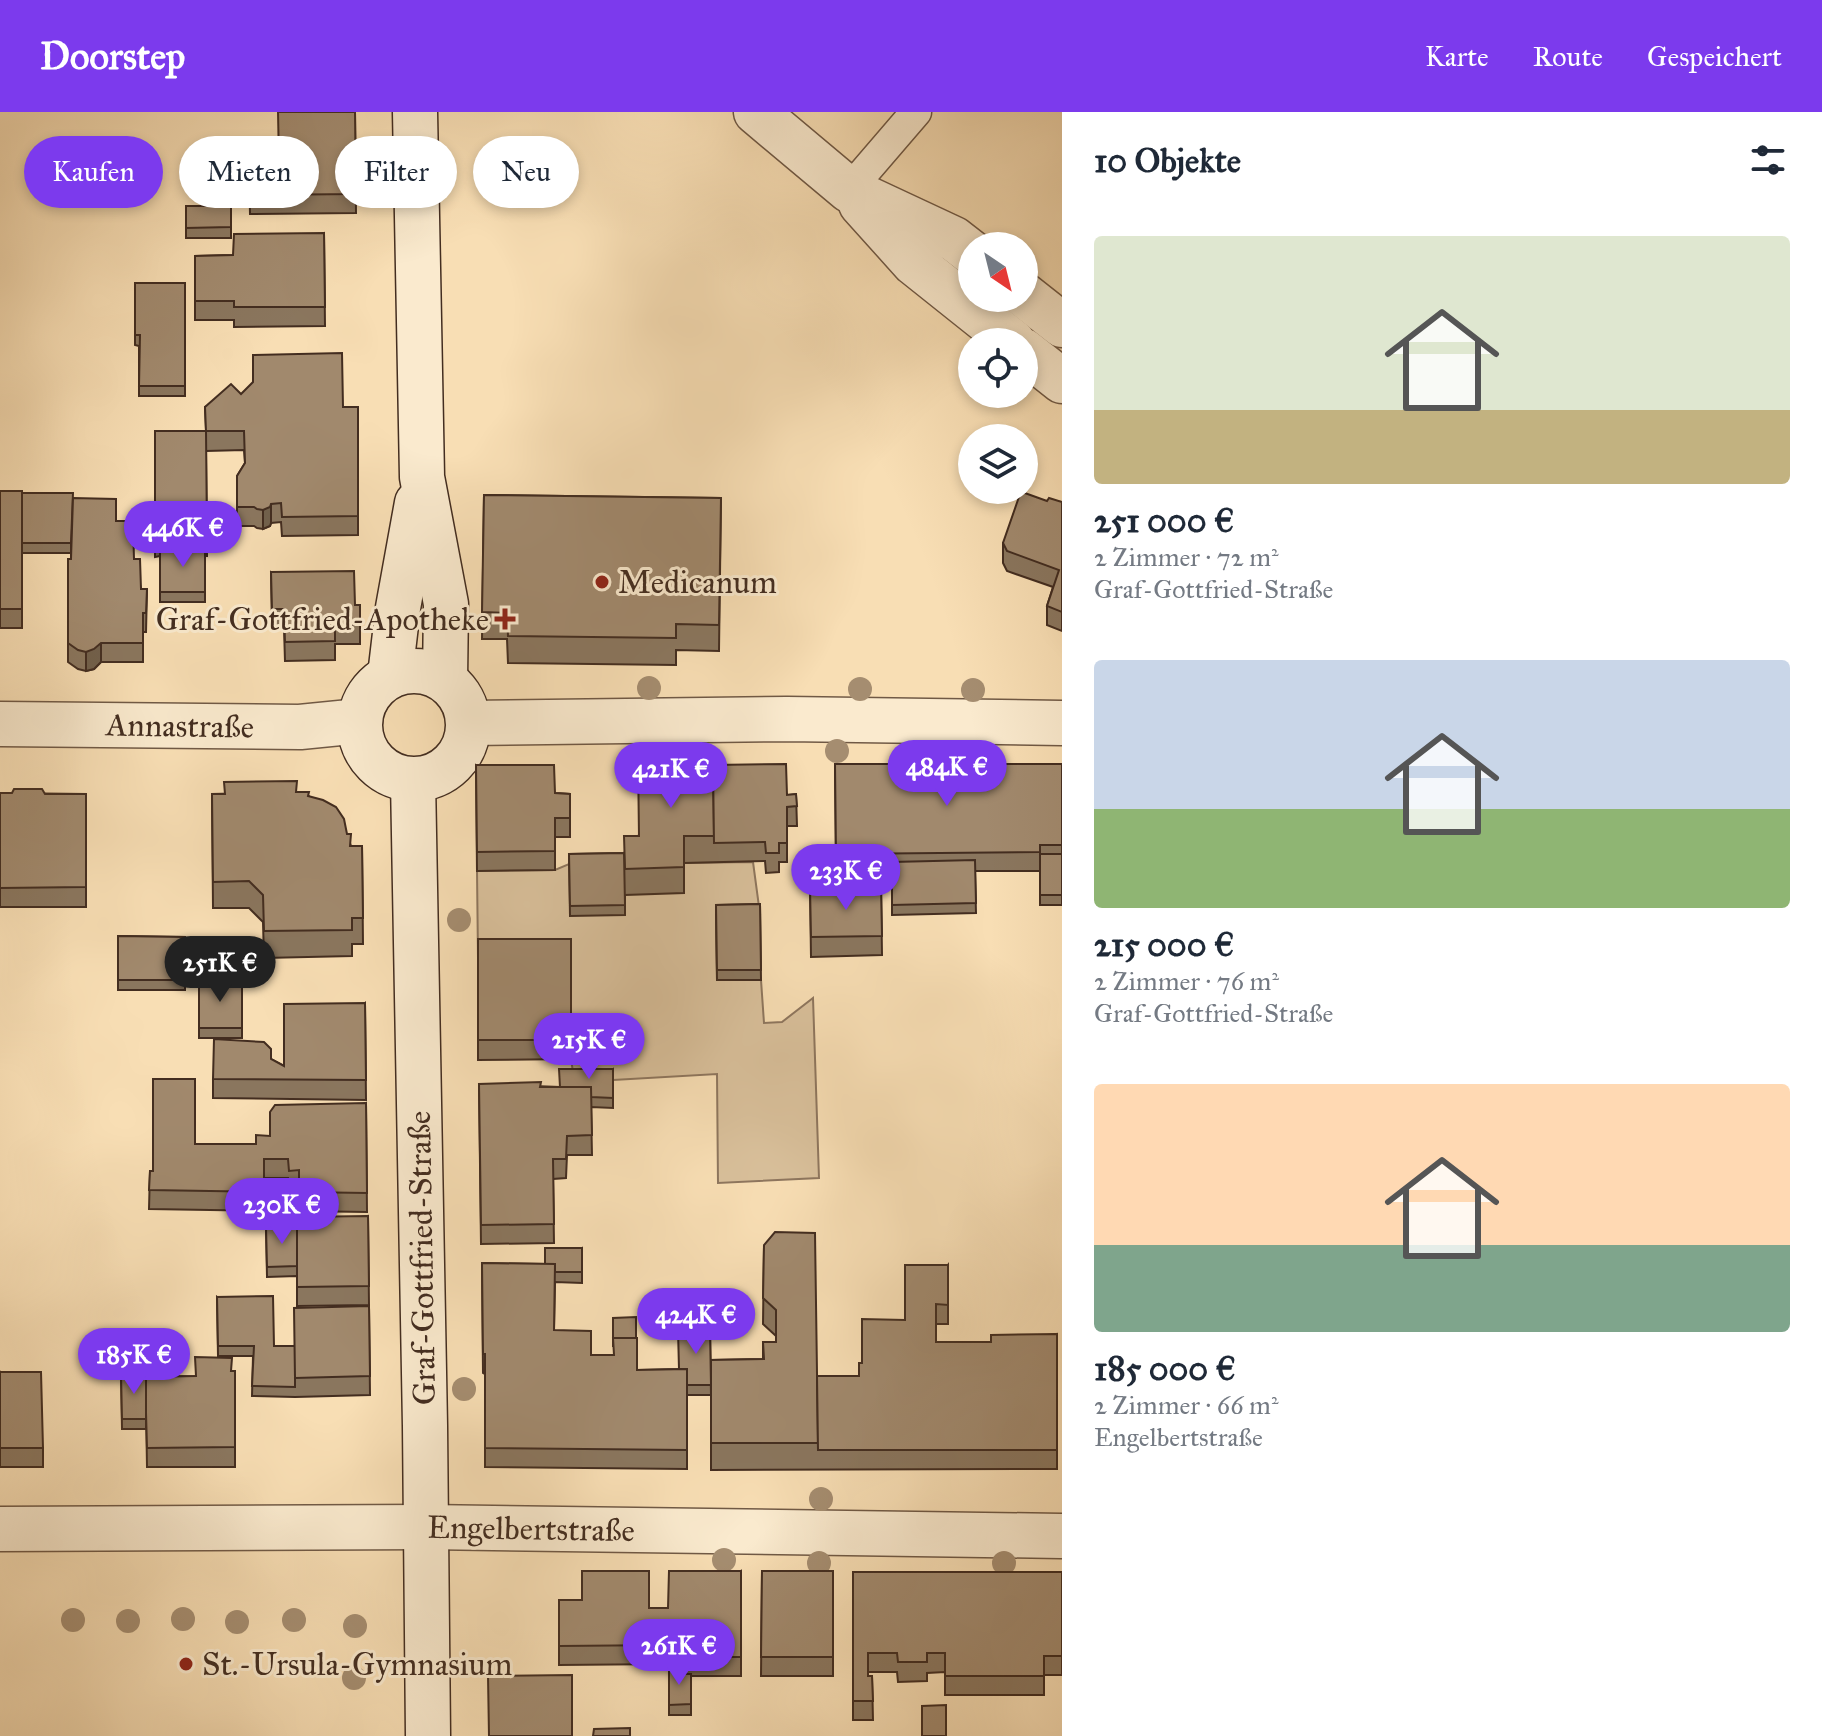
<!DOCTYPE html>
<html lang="de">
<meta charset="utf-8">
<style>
body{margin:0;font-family:"IM FELL Great Primer",serif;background:#f6f6f7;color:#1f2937;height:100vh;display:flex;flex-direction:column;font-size:30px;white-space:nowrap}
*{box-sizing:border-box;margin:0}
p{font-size:26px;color:#747a83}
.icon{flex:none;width:44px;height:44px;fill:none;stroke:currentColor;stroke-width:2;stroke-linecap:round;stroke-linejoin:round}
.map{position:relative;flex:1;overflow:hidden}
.drawer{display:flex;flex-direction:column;background:#fff;width:760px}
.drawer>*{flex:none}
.top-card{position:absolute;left:24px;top:24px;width:760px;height:72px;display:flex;gap:16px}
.needle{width:52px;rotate:145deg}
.tools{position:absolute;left:958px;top:120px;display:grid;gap:16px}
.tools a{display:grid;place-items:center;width:80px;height:80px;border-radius:50%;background:#fff;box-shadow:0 4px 12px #0003;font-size:40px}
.price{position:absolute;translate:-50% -68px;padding:0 18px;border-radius:28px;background:#7c3aed;color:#fff;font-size:26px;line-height:52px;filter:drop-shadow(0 2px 4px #0008)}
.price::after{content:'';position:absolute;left:50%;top:48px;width:24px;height:18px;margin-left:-12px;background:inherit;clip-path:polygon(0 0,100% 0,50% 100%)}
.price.active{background:#222;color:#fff}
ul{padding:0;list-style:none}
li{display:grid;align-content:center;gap:16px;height:424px;padding:0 32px}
li span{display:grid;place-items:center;height:248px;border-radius:8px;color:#555}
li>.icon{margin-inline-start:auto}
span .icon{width:144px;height:144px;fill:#fffc;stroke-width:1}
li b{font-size:34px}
h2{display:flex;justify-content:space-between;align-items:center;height:96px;padding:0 32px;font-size:34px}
.chip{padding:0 28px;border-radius:36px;background:#fff;box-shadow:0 4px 12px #0003;font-size:28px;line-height:72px}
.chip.active{background:#7c3aed;color:#fff}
header{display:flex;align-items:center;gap:48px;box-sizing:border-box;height:112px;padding:0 40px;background:#7c3aed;color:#fff}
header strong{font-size:38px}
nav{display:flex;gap:44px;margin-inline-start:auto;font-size:28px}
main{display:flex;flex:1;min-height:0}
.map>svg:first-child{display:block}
.garden{fill:#d9c09b;stroke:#8e765e;stroke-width:2}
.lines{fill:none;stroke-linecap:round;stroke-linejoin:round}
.lane-casing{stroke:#705945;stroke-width:33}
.street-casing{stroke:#705945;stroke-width:47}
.secondary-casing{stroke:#432d20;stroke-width:47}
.lane{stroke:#faeace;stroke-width:30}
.street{stroke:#faeace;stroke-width:44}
.secondary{stroke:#faeace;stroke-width:44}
.tree{fill:#a58d70}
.wall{fill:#8a765e;stroke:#432d20;stroke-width:2}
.shaded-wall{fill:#71604c;stroke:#432d20;stroke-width:2}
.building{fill:#a1896d;stroke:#432d20;stroke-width:2}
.poi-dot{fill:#8f2418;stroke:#faeace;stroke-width:3}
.labels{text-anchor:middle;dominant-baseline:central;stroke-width:6;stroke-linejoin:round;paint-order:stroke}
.poi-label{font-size:32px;fill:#432d20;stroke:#faeace;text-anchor:start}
.street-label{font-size:32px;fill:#432d20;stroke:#faeace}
</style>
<header>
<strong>Doorstep</strong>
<nav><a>Karte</a><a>Route</a><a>Gespeichert</a></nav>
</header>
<main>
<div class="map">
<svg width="1062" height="1624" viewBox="0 0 1062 1624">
<rect width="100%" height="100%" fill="#f8deb4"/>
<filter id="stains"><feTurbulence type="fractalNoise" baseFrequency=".0025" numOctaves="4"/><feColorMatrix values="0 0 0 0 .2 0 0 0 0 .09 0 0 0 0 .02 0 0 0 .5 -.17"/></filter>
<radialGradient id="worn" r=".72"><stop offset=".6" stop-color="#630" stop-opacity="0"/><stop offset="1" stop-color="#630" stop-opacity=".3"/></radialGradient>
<path class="garden" d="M753,750L760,802L716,803L717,868H761L764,911L782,910L813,886L819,1066L718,1071L717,962L613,968L574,967L571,947V847L478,846L477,759L555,758L569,752L625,783L684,751Z"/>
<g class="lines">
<g class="lane-casing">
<path id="lane" d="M849,78L916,0"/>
</g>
<g class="street-casing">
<g id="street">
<path d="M756,0L849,78L954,127L972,141"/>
<path d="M861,92L914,151L1013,230"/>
<path d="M1024,183L1062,213"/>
<path d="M1024,239L1062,269"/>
<path d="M469,611L787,607L1062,611"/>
<path d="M0,612L300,615L360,609"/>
<path d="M0,1417L426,1415L1062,1424"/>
</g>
</g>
<g class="secondary-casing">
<g id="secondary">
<path d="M415,0L422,365L446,492L445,568"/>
<circle cx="414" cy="613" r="54"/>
<path d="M390,564L398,496L417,391"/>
<path d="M413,668L425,1314L428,1624"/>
</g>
</g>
<use href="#lane" class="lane"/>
<use href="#street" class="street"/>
<use href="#secondary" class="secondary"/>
</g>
<g class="tree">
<circle cx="649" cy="576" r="12"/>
<circle cx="860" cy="577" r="12"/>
<circle cx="973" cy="578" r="12"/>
<circle cx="837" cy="639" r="12"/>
<circle cx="946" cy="641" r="12"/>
<circle cx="642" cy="643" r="12"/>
<circle cx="459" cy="808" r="12"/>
<circle cx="464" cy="1277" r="12"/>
<circle cx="821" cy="1387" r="12"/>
<circle cx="724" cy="1448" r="12"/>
<circle cx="819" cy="1451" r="12"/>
<circle cx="1004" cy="1451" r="12"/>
<circle cx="183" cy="1507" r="12"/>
<circle cx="73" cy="1508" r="12"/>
<circle cx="294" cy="1508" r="12"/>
<circle cx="128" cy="1509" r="12"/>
<circle cx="237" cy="1510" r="12"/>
<circle cx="355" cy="1514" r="12"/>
<circle cx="354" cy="1566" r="12"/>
</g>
<g class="wall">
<path d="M355,0L356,101L250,102L249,49L278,50Z"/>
<rect x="186" y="94" width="45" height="32"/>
<path d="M324,121L325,214L234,215V208H195V144L233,143Z"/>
<path d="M135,171H185V284H139V234L135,233Z"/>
<path d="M241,282L343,295H358V423L282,424L281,410L271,411L270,414L263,417L257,416L254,414H237V364L245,351L244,338L206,339L207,444H205V490H160V444L155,445V319H206L205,295Z"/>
<path d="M0,379L22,381L73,394L116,409L134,447L141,477H147L146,520H143V550H101L94,557L86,559L78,557L68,550V447H71V429V441H22V516H0Z"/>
<path d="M484,383L721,386L719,539L676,538V553L508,551L507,527H482Z"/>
<path d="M1047,389L1062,390V519L1047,513V494L1053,475L1007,459L1003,451V431Z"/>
<path d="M271,460L355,493H360V532H335V548L285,549L284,516H272Z"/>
<path d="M835,652H1062V793H1040V757V759H975L976,801L892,803V760L836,761Z"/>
<path d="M476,653L555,681L570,682V725H555V758L477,759Z"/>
<path d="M713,653L787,683L796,682L797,714H787V750H779V760L766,761L765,749L684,751V781L625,783V803L570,804L569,742L624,741L638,724Z"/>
<path d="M297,680L309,684L347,722L351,734H362L363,832H352V844L264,846L263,810L249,796H213L212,682Z"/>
<path d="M0,681L86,682V795H0Z"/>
<path d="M881,774L882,843L811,845L810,775Z"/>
<path d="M760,792L761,868H717L716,793Z"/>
<path d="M118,824L185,825V878H118Z"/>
<path d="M478,827H571V947L478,948Z"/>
<rect x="199" y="868" width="43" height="58"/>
<path d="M365,891L366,988L213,986V967L271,947L284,954Z"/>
<path d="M613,957V996L591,995L592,1043H567L566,1066L553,1067L554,1131L481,1132L479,972L560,975Z"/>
<path d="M366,991L367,1100L299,1099V1077L289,1078L288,1066H264V1099L149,1097L150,1059H153L195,1032H256L270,1024Z"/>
<path d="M368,1104L369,1193L297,1194V1164L267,1165L266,1115L297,1114Z"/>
<path d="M764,1133L817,1264H859L862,1251L905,1208L948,1153V1212H936V1230H991L1057,1222V1357L711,1358V1248L763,1247V1230H776V1224L763,1212Z"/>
<path d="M582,1136V1171L555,1170L554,1218L591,1243L637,1258L679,1257L710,1217L711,1283H687V1276V1357L485,1355V1262L483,1261L482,1151L545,1152Z"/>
<path d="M217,1185L274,1234H294L369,1194L370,1283L295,1285L252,1284L253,1244H218Z"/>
<path d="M232,1259H235V1355H147L146,1295V1317H122L121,1261L146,1265L195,1264Z"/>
<path d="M0,1260L43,1336V1355H0Z"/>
<path d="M741,1459V1564H691V1603H669V1552L559,1553V1488L649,1496H668Z"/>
<path d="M762,1459H833V1564H761Z"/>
<path d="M853,1460H1062V1563H1044V1583H945V1560L927,1561V1569L898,1570L897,1560H868V1564H872L873,1608H853Z"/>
</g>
<g class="shaded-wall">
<path d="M271,392V411L270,414L263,417V398Z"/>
<path d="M101,531V550L94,557L86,559V540Z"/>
</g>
<g class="building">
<path d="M278,0H355L356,82L250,83L249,49L279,50Z"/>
<path d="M186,94H231V115L186,116Z"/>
<path d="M324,121L325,195H234V189H195V144L233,143L234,122Z"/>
<path d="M135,171H185V274H139L140,223H135Z"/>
<path d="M342,241L343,295H358V404L282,405L281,391L271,392L270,395L263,398L257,397L254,395H237V364L245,351L244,319H206L207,425H155V319H206L205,295L231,272L241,282L253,270V243Z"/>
<rect x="0" y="379" width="22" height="118"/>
<path d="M1022,380L1047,389L1049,386L1062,390V500L1047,494L1059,458L1007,439L1003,431L1020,382Z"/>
<path d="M22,381H73L71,431H22Z"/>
<path d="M484,383L721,386L719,513L676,512V526L508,524L507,501L482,500Z"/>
<path d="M73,386L116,387V409H133L134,447H140L141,477H147L146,501H143V531H101L94,537L86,540L78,538L68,531V447H71Z"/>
<path d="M205,434V480H160V435Z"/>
<path d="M354,459L355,493H360V513H335V529L285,530L284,497H272L271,460Z"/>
<path d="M638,646H713L714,724H684V755L625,757L624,724H639Z"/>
<path d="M786,652L787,683L796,682L797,694L787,695V731H779V741H766L765,730L714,731L713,653Z"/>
<path d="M835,652H1062V733H1040V740L836,742Z"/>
<path d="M476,653H554L555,681L570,682V706H555V739L477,740Z"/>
<path d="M297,669L296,680H309L308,684L323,688L336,695L344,707L347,722H351L350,734H362L363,806H352V818L264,819L263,783L249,769L213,770L212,682H225L224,670Z"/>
<path d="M14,677H42L45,682H86V775L0,776V681H12Z"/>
<path d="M624,741L625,793L570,794L569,742Z"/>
<rect x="1040" y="742" width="22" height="41"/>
<path d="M975,748L976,791L892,793V750Z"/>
<path d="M881,774L882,824L811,825L810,775Z"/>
<path d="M760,792L761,858H717L716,793Z"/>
<path d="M118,824L185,825V868H118Z"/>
<rect x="478" y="827" width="93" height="101"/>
<rect x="199" y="868" width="43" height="48"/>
<path d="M365,891L366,968L213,967L214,927L264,930L271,937V947L284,954V892Z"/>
<path d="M559,957H613V986L591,985V975H560Z"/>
<path d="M153,967H195V1032H256V1023L270,1024V1000L275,993L366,991L367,1081L299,1080V1058L289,1059L288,1047H264V1080L149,1078L150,1059H153Z"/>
<path d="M541,970L540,975H591L592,1023L567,1024L566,1047H553L554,1112L481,1113L479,972Z"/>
<path d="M368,1104L369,1174L297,1175V1105Z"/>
<path d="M297,1114V1154L267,1155L266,1115Z"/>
<path d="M775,1120L815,1121L818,1331H711V1248L764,1247L763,1230H776V1198L763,1186L764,1133Z"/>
<path d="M545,1136H582V1160H555V1152H545Z"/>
<path d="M482,1151L555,1152L554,1218L591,1219V1243H614L613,1226H637V1258L687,1257V1338L485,1336V1242H483Z"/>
<path d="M905,1153H948V1193L936,1192V1230H991V1223L1057,1222V1338H818L817,1264H859V1251H862V1207L905,1208Z"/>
<path d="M273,1184L274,1234H295V1275L252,1274L254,1234H218L217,1185Z"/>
<path d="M369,1194L370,1264L295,1266L294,1196Z"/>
<path d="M636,1205V1226H613V1235V1206Z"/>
<path d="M710,1217L711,1273H687V1257H679L678,1218Z"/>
<path d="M195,1245L232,1246L231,1259H235V1335L147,1336L145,1265L196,1264Z"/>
<path d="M0,1260H41L43,1336H0Z"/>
<path d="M146,1260V1307H122L121,1261Z"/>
<path d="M582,1459H649V1496H668L669,1459H741V1545H669V1533L559,1534V1488H582Z"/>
<path d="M762,1459H833V1545H761Z"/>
<path d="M853,1460H1062V1544H1044V1564H945V1541H927V1550H898L897,1541H868V1564H872L873,1589H853Z"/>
<path d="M669,1554H682V1562H691V1592L669,1593Z"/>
<path d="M572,1563V1624H489L488,1564Z"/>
<path d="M946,1593V1624H922V1594Z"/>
<path d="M630,1616V1624H593L594,1617Z"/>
</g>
<g class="poi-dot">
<circle cx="602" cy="470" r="8"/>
<path d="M501 495h8v8h8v8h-8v8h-8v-8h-8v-8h8z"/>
<circle cx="186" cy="1552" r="8"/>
</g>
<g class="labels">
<g class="poi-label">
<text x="618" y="470">Medicanum</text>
<text x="489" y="507" text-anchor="end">Graf-Gottfried-Apotheke</text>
<text x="202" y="1552">St.-Ursula-Gymnasium</text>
</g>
<g class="street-label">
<text transform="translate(180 614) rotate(1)">Annastraße</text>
<text transform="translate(422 1146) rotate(-91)">Graf-Gottfried-Straße</text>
<text transform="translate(531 1417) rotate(1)">Engelbertstraße</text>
</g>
</g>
<rect width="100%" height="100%" filter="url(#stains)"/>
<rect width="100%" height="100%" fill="url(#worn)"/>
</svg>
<div class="tools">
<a><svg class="needle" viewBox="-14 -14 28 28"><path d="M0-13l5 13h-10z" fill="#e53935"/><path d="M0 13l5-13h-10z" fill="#747a83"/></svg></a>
<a><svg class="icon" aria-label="locate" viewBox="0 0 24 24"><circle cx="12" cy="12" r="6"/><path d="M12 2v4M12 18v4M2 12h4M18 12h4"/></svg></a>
<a><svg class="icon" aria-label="layers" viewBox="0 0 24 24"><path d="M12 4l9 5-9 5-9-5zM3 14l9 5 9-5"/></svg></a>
</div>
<b class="price" style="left:183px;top:457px">446K €</b>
<b class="price" style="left:947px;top:696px">484K €</b>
<b class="price" style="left:671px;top:698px">421K €</b>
<b class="price" style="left:846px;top:800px">233K €</b>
<b class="price active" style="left:220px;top:892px">251K €</b>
<b class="price" style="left:589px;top:969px">215K €</b>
<b class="price" style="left:282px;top:1134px">230K €</b>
<b class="price" style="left:696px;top:1244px">424K €</b>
<b class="price" style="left:134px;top:1284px">185K €</b>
<b class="price" style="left:679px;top:1575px">261K €</b>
<div class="top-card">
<a class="chip active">Kaufen</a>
<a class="chip">Mieten</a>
<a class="chip">Filter</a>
<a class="chip">Neu</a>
</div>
</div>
<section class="drawer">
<h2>10 Objekte<svg class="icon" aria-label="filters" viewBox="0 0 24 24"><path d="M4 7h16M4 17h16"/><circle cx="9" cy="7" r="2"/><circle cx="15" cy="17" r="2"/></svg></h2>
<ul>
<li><span style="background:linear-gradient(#dfe7d0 70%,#c2b280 0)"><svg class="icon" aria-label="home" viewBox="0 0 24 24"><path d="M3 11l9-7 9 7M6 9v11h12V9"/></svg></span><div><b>251 000 €</b><p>2 Zimmer · 72 m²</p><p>Graf-Gottfried-Straße</p></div></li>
<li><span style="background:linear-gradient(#c9d6e8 60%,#8fb573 0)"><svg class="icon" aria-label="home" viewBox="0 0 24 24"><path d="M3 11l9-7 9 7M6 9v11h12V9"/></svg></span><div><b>215 000 €</b><p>2 Zimmer · 76 m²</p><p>Graf-Gottfried-Straße</p></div></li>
<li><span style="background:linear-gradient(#ffd9b3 65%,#7fa58c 0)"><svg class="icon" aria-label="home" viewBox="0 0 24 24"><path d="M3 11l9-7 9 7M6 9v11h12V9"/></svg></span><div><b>185 000 €</b><p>2 Zimmer · 66 m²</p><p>Engelbertstraße</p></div></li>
</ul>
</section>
</main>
